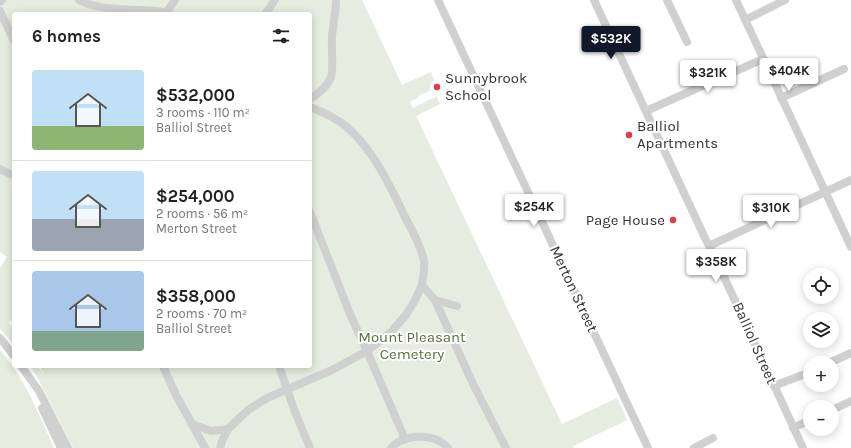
<!DOCTYPE html>
<meta charset="utf-8">
<style>
body{margin:0;font-family:Karla,sans-serif;background:#f6f6f6;color:#202124;height:100vh;display:flex;flex-direction:column;font-size:15px;white-space:nowrap}
*{box-sizing:border-box;margin:0}
p{font-size:13px;color:#757577}
.icon{flex:none;width:22px;height:22px;fill:none;stroke:currentColor;stroke-width:2;stroke-linecap:round;stroke-linejoin:round}
.map{position:relative;flex:1;overflow:hidden}
.panel{position:absolute;left:12px;top:12px;width:300px;height:356px;display:flex;flex-direction:column;background:#fff;border-radius:4px;box-shadow:0 2px 10px #0003}
.panel>*{flex:none}
.tools{position:absolute;left:803px;top:268px;display:grid;gap:8px}
.tools a{display:grid;place-items:center;width:36px;height:36px;border-radius:50%;background:#fff;box-shadow:0 2px 10px #0003;font-size:20px}
.price{position:absolute;translate:-50% -34px;padding:0 9px;border-radius:4px;background:#fff;color:#222;font-size:13px;line-height:26px;filter:drop-shadow(0 1px 2px #0008)}
.price::after{content:'';position:absolute;left:50%;top:24px;width:12px;height:9px;margin-left:-6px;background:inherit;clip-path:polygon(0 0,100% 0,50% 100%)}
.price.selected{background:#111827;color:#fff}
ul{padding:0;list-style:none}
li{display:flex;align-items:center;gap:12px;height:100px;padding:0 20px}
li+li{border-top:1px solid #e0e0e0}
li span{display:grid;place-items:center;flex:none;width:112px;height:80px;border-radius:4px;color:#555}
li>.icon{margin-inline-start:auto}
span .icon{width:48px;height:48px;fill:#fffc;stroke-width:1}
li b{font-size:17px}
h2{display:flex;justify-content:space-between;align-items:center;height:48px;padding:0 20px;font-size:17px}
.map>svg:first-child{display:block}
.green{fill:#e6ecdf}
.lines{fill:none;stroke-linecap:round;stroke-linejoin:round}
.minor{stroke:#d0d0d0;stroke-width:8}
.poi-dot{fill:#e63946;stroke:#fff;stroke-width:1.5}
.labels{text-anchor:middle;dominant-baseline:central;stroke-width:4;stroke-linejoin:round;paint-order:stroke}
.poi-label{font-size:15px;fill:#333;stroke:#fff;text-anchor:start}
.street-label{font-size:15px;fill:#333;stroke:#fff}
.park-label{font-size:15px;fill:#56703f;stroke:#fff}
</style>
<div class="map">
<svg width="851" height="448" viewBox="0 0 851 448">
<rect width="100%" height="100%" fill="#fff"/>
<g class="green">
<path d="M0,0H362L402,85L431,72L434,80L431,82L432,83L430,85V90L426,93L421,94L417,98L410,102L413,108L431,99L437,97L440,104L416,116L562,424L617,398L627,420L573,446L574,448H73L37,377L30,366H37L43,373L40,366H310V14H14V320L12,319L11,321L8,322L14,329V345L0,329V268L7,257L0,252Z"/>
<path d="M0,350C25,379 39,414 54,448H0Z"/>
</g>
<g class="lines">
<g class="minor">
<path d="M79,0C98,10 120,9 141,10C150,11 160,10 169,14"/>
<path d="M438,0L648,448"/>
<path d="M594,0L705,238L718,264L803,448"/>
<path d="M667,0L687,42"/>
<path d="M736,0L851,247"/>
<path d="M0,2L2,0"/>
<path d="M0,11L14,41"/>
<path d="M166,13L175,0"/>
<path d="M265,14L275,0"/>
<path d="M745,20L785,0"/>
<path d="M781,98L844,69"/>
<path d="M310,99C319,93 327,87 331,77C334,69 331,47 332,37C333,24 336,12 336,0"/>
<path d="M310,107C323,112 336,118 347,127C375,152 390,186 406,219C413,232 421,246 424,261C425,269 423,277 422,285L435,300L473,384L506,448"/>
<path d="M646,111L763,59"/>
<path d="M0,169L10,174H14"/>
<path d="M310,212L350,314L367,351L405,439"/>
<path d="M709,246L851,180"/>
<path d="M435,300L457,306"/>
<path d="M0,338L14,356"/>
<path d="M829,363L851,353"/>
<path d="M21,366L39,391L68,448"/>
<path d="M163,366L176,395L205,448"/>
<path d="M279,366L295,412L310,448"/>
<path d="M774,386C786,381 798,377 810,372"/>
<path d="M42,408L61,448"/>
<path d="M832,410L851,401"/>
<path d="M192,424L211,431L228,429L248,410L267,398L332,370L367,351L390,333L406,315L414,302L422,285"/>
<path d="M793,428L810,420"/>
<path d="M220,448L222,441L228,429"/>
<path d="M391,448C405,433 435,433 448,448"/>
<path d="M694,448L713,438"/>
</g>
</g>
<g class="poi-dot">
<circle cx="437" cy="87" r="4"/>
<circle cx="629" cy="135" r="4"/>
<circle cx="673" cy="220" r="4"/>
</g>
<g class="labels">
<g class="poi-label">
<text x="445" y="78">Sunnybrook<tspan x="445" dy="17">School</tspan></text>
<text x="637" y="126">Balliol<tspan x="637" dy="17">Apartments</tspan></text>
<text x="665" y="220" text-anchor="end">Page House</text>
</g>
<g class="street-label">
<text transform="translate(574 289) rotate(65)">Merton Street</text>
<text transform="translate(755 343) rotate(66)">Balliol Street</text>
</g>
<g class="park-label">
<text x="412" y="337">Mount Pleasant<tspan x="412" dy="17">Cemetery</tspan></text>
</g>
</g>
</svg>
<div class="tools">
<a><svg class="icon" aria-label="locate" viewBox="0 0 24 24"><circle cx="12" cy="12" r="6"/><path d="M12 2v4M12 18v4M2 12h4M18 12h4"/></svg></a>
<a><svg class="icon" aria-label="layers" viewBox="0 0 24 24"><path d="M12 4l9 5-9 5-9-5zM3 14l9 5 9-5"/></svg></a>
<a>+</a>
<a>−</a>
</div>
<b class="price selected" style="left:611px;top:60px">$532K</b>
<b class="price" style="left:789px;top:92px">$404K</b>
<b class="price" style="left:708px;top:94px">$321K</b>
<b class="price" style="left:534px;top:228px">$254K</b>
<b class="price" style="left:771px;top:229px">$310K</b>
<b class="price" style="left:716px;top:283px">$358K</b>
<section class="panel">
<h2>6 homes<svg class="icon" aria-label="filters" viewBox="0 0 24 24"><path d="M4 7h16M4 17h16"/><circle cx="9" cy="7" r="2"/><circle cx="15" cy="17" r="2"/></svg></h2>
<ul>
<li><span style="background:linear-gradient(#bfe0f5 70%,#8fb573 0)"><svg class="icon" aria-label="home" viewBox="0 0 24 24"><path d="M3 11l9-7 9 7M6 9v11h12V9"/></svg></span><div><b>$532,000</b><p>3 rooms · 110 m²</p><p>Balliol Street</p></div></li>
<li><span style="background:linear-gradient(#bfe0f5 60%,#9aa5b1 0)"><svg class="icon" aria-label="home" viewBox="0 0 24 24"><path d="M3 11l9-7 9 7M6 9v11h12V9"/></svg></span><div><b>$254,000</b><p>2 rooms · 56 m²</p><p>Merton Street</p></div></li>
<li><span style="background:linear-gradient(#a9c7e8 75%,#7fa58c 0)"><svg class="icon" aria-label="home" viewBox="0 0 24 24"><path d="M3 11l9-7 9 7M6 9v11h12V9"/></svg></span><div><b>$358,000</b><p>2 rooms · 70 m²</p><p>Balliol Street</p></div></li>
</ul>
</section>
</div>
